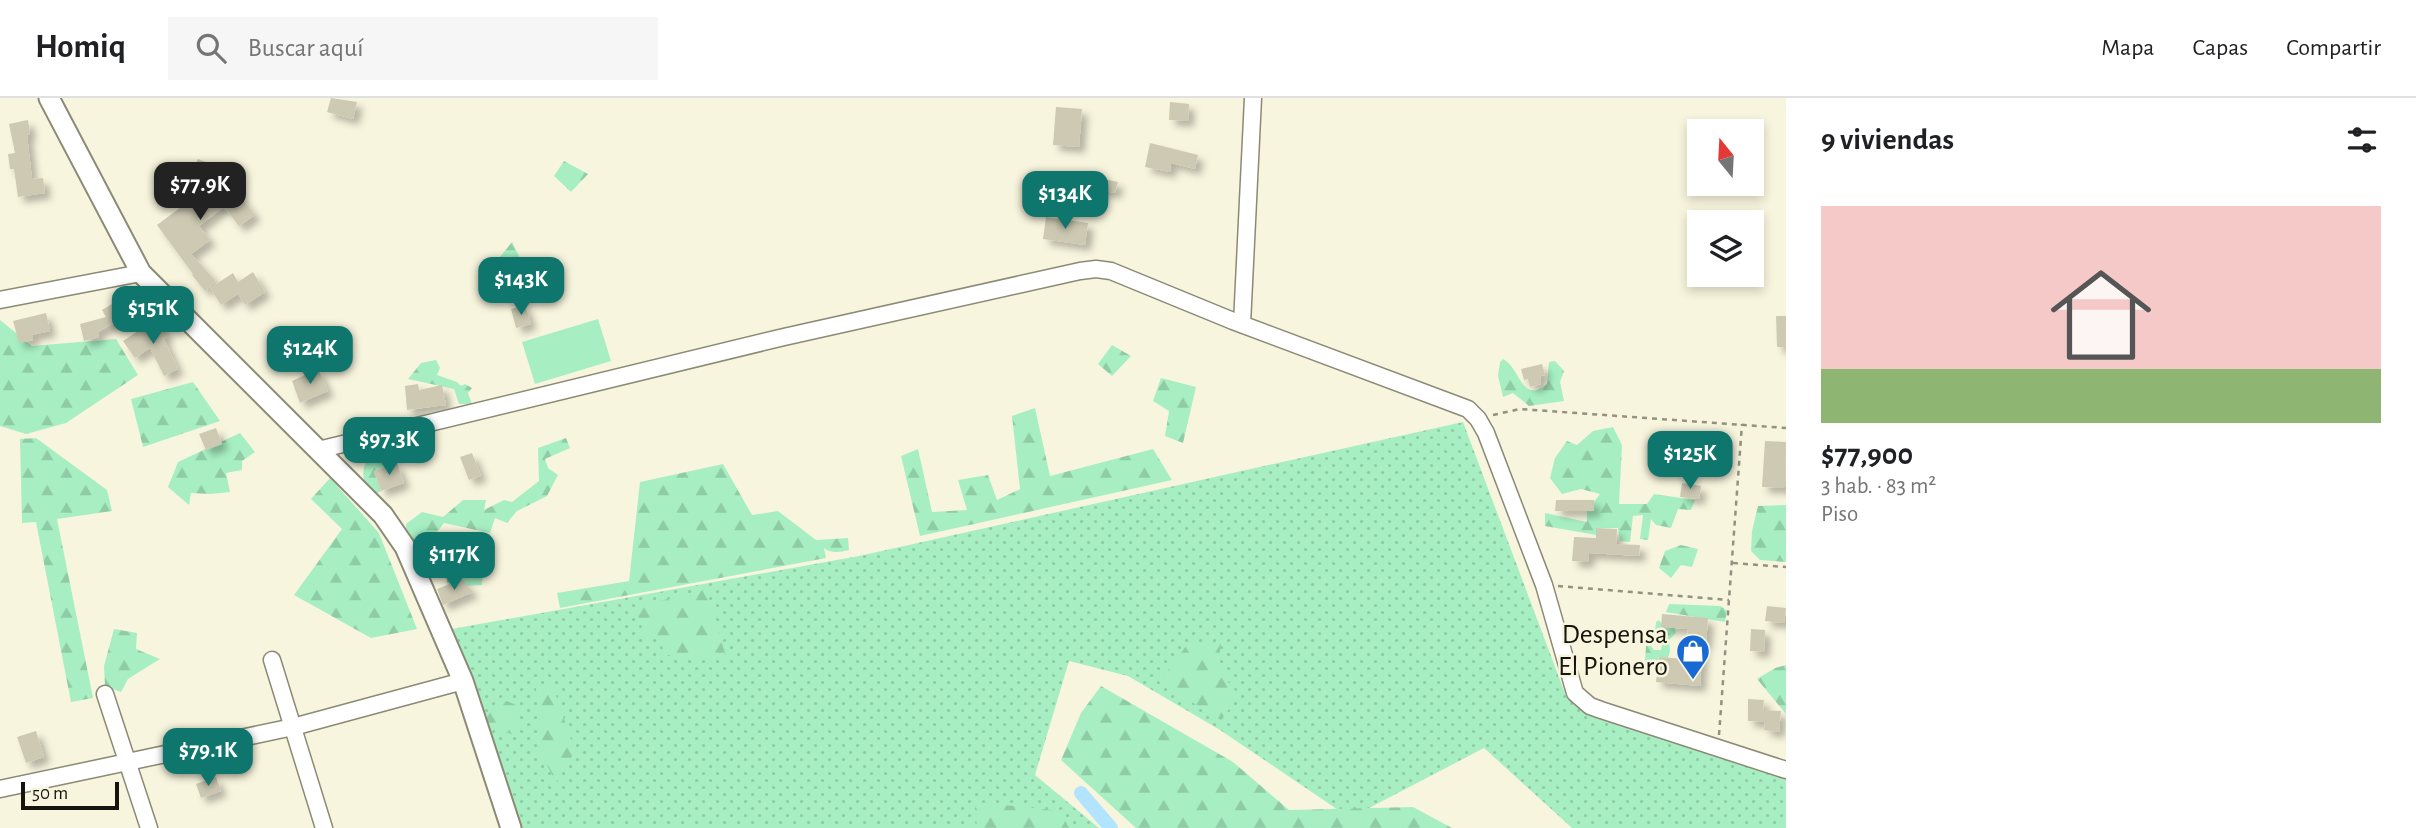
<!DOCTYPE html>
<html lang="es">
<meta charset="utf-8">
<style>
body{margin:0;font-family:"Alegreya Sans",sans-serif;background:#f6f6f6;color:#202124;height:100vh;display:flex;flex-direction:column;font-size:26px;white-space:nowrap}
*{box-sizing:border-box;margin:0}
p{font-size:23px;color:#757577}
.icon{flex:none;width:38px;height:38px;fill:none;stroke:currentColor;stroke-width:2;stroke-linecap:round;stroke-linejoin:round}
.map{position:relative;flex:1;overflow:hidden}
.side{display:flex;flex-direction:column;background:#fff;width:630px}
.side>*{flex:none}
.needle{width:46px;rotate:342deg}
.controls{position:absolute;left:1687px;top:21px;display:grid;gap:14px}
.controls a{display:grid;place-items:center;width:77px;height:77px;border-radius:0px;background:#fff;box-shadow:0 4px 10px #0003;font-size:35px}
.scale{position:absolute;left:21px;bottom:18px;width:98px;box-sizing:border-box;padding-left:7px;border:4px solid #16150d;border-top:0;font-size:19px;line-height:24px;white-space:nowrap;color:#16150d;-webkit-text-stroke:5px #f8f5de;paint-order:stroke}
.price{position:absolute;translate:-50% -60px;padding:0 16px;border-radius:14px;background:#0f766e;color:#fff;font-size:23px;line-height:46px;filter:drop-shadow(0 2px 4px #0008)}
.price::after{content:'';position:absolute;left:50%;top:42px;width:21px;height:16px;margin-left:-10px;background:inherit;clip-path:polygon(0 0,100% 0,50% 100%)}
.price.selected{background:#222;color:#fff}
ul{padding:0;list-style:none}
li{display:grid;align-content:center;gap:14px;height:371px;padding:0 35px}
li+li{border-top:2px solid #e0e0e0}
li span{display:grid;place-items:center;height:217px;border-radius:0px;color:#555}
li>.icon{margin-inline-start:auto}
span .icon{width:126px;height:126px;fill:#fffc;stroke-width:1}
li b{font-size:30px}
h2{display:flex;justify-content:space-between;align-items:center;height:84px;padding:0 35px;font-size:30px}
header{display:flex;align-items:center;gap:42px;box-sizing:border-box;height:98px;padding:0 35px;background:#fff;border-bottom:2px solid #e0e0e0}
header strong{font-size:33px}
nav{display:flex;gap:38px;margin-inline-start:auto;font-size:24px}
.search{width:490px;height:63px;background:#f6f6f6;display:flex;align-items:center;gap:18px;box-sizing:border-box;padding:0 24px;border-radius:0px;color:#757577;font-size:26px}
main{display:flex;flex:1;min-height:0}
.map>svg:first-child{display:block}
.grass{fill:url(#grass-dots)}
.forest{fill:url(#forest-firs)}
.pitch{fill:#a7efc2}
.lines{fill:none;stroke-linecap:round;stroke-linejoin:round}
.canal{stroke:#b2e4ff;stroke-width:14}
.building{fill:#cdc9b3;filter:url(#shadow)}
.minor-casing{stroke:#8c8975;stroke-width:19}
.tertiary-casing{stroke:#8c8975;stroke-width:23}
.path{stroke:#939181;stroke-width:2.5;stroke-dasharray:5 5;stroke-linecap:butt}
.minor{stroke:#fff;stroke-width:16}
.tertiary{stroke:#fff;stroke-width:19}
.labels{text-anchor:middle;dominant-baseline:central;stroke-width:5;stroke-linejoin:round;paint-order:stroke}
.poi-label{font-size:28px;fill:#16150d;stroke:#f8f5de;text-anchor:end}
</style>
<header>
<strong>Homiq</strong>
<div class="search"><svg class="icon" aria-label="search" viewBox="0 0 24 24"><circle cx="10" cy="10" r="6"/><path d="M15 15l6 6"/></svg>Buscar aquí</div>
<nav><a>Mapa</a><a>Capas</a><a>Compartir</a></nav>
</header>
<main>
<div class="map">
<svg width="1786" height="730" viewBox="0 0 1786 730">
<defs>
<pattern id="grass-dots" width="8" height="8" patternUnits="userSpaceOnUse" patternTransform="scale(1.75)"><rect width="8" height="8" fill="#a7efc2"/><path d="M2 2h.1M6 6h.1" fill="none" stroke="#8fcca6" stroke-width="1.8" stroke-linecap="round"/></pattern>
<pattern id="forest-firs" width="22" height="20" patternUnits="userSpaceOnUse" patternTransform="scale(1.75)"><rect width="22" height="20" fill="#a7efc2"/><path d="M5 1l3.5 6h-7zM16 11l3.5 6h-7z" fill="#8fcca6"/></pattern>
<filter id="shadow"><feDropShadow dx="6" dy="6" stdDeviation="3.5" flood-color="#0004"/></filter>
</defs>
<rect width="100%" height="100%" fill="#f8f5de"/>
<path class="grass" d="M1463,324L1566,598L1786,678V730H1572L1484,650L1350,720L1220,632L1128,578L1069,563L1035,677L1099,730H511L446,532L859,458Z"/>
<g class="forest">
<path d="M564,63L588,76L571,94L554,78Z"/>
<path d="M512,144L524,168L517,187L491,170Z"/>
<path d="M0,222L32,248L116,241L138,277L66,325L26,336L0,328Z"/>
<path d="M1112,247L1131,258L1112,278L1098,266Z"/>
<path d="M1503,261C1521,270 1521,307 1547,286L1549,264L1555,263L1564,273L1560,284L1564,303L1529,308L1513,295L1503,299L1498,278L1500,264Z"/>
<path d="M436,262L440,270L437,277L457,284L461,288L465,286L472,290L468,295L472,306H459L454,291L408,281L421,265Z"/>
<path d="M1161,280L1196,289L1183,345L1165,338L1169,313L1153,303Z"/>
<path d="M193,284L220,323L143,349L131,301Z"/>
<path d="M1035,310L1050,378L1153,351L1172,382L920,438L901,358L918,351L932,414L967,412L958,382L988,377L997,402L1020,391L1012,318Z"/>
<path d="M1613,329L1622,347L1619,406H1647L1654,396L1695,402L1691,412L1678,411L1671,430L1656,427L1651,421L1648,442L1640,441L1643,417L1633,418L1630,444L1620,443L1618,430H1597L1596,437L1545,428V415L1587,424V413L1600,396L1581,391L1562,396L1550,380L1555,360L1567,343L1577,347L1593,333Z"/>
<path d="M240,335L255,354L242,363V372L226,375L230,394L211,396L191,395L189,407L168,389L178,364Z"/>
<path d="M36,340L107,392L112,413L57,421L93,600L71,604L36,424L22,425L20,341Z"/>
<path d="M566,340L570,350L545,361L548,370L558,377L547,398L517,413L507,425L495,420L490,435L444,425L429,444L407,442L406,426L422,414L443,419L463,402H486L484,412L504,402L512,404L539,383L538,350Z"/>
<path d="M387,341L408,344L393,366L374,373L381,393L370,399C356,367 365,364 387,341Z"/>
<path d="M723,366L752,417L778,413L816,442L848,440L849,452C841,454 831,456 824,450L826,460L560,510L557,495L629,483L640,384Z"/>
<path d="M330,380L379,435L417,531L371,540L294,497L342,431L311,401Z"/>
<path d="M1786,407V464L1760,462L1751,453L1752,433L1758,408Z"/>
<path d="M1681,447L1698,451L1692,469L1681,467L1671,480L1659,470L1665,453Z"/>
<path d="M484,462L482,487L448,489L443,463Z"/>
<path d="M705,492L727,561L666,557L656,535L645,538L635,509Z"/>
<path d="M1669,506L1721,508L1727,513L1725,524L1666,514Z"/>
<path d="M1659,522L1664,529L1675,530L1676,535L1669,542L1670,553L1668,560L1659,559L1658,562H1645L1646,548H1651L1654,552H1661L1662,546L1654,539L1656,524Z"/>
<path d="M114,531L137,535L136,551L160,561L128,581L121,594L105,588L104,568Z"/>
<path d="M1221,546L1217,570L1239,597L1221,622L1159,584L1187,547Z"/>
<path d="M1786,567V616L1757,581L1775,570Z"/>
<path d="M552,586L575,653L556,685L540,653L536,589Z"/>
<path d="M1101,588L1233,664L1289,712L1413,709L1452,730H1136L1061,662L1081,615Z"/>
<path d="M507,603L521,609L514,637L496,630L479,640L473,632L494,609Z"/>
<path d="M975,704L1060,713L1069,730H977Z"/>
</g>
<path class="pitch" d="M598,221L611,263L535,286L522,244Z"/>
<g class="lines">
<path class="canal" d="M1081,695L1111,730"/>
</g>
<g class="building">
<path d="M331,0L357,4L353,21L327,14Z"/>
<path d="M1170,4L1189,6L1188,23L1169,22Z"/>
<path d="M1056,9L1082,11L1079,49L1053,47Z"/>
<path d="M28,22L30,36L27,37L32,81L43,80L45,95L18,99L14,71H10L8,56L15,55L9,26Z"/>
<path d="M1150,45L1198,57L1195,71L1171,65L1170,74L1145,69Z"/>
<path d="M198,61L211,66L204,80L222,105L237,94L255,117L239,128L224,109L199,128L210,142L191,156L216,183L205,193L192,177L193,176L157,127L205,91L187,84Z"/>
<path d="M1095,79L1118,84L1115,95L1093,91Z"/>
<path d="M1046,119L1088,125L1085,147L1043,141Z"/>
<path d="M253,174L265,194L245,207L238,196L221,207L210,190L233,175L238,184Z"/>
<path d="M124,199L132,213L98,234L99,239L84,243L80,226L106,219L102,212Z"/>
<path d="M525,207L531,226L516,230L511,211Z"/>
<path d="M46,215L50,233L32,237L33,242L19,245L13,223Z"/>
<path d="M1776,218H1786V249H1777Z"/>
<path d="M156,221L168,238L164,241L178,271L164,278L150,250L135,260L123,243Z"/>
<path d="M292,239L302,255L286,265L276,249Z"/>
<path d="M1542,266L1545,277L1540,278L1541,286L1530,289L1528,281L1524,282L1521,271Z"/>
<path d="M318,271L328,293L300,305L292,283Z"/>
<path d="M418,286L419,292L442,287L446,307L407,312L405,288Z"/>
<path d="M216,330L222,346L206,352L199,336Z"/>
<path d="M1671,336L1724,341L1722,366L1669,360Z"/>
<path d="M1765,343L1786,344L1785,390L1762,389Z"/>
<path d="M472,355L481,378L469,382L460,359Z"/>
<path d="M397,365L404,385L381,393L374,373Z"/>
<path d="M1682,385L1701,388L1699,401L1680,399Z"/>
<path d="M1556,402H1594V413H1555Z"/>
<path d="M1596,430L1617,431L1616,446L1640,447L1639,458L1589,455L1588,464L1572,463L1574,439L1596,440Z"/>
<path d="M462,481L473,494L443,507L437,491Z"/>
<path d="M1767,508L1786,510L1784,525L1765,523Z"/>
<path d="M1662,516L1708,520L1706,546H1703L1700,588L1656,584L1659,559L1685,561L1688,535L1687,531L1661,529Z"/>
<path d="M1751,531L1765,532L1764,554L1750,553Z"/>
<path d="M1748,601L1764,602L1763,612L1781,613L1779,634L1764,632L1765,624L1748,623Z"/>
<path d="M36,633L44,659L26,665L17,639Z"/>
<path d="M216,679L221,693L201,700L196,686Z"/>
</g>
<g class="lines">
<g class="minor-casing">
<g id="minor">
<path d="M0,202L141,175"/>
<path d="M1242,226L1253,0"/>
<path d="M318,352L784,239L1080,173L1096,171L1111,173L1233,223L1468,311L1478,321L1486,335L1544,487L1575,595L1590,608L1601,612L1786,672"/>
<path d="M272,562L324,730"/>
<path d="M105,596L149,730"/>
<path d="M0,691L293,629L463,583"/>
</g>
</g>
<g class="tertiary-casing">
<path id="tertiary" d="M49,0L141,175L383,417L405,449L463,583L511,730"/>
</g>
<g class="path">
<path d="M1493,317L1520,311L1786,330"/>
<path d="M1733,465L1786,469"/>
<path d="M1558,488L1729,502"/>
<path d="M1719,637L1742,326"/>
</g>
<use href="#minor" class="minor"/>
<use href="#tertiary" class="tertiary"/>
</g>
<defs>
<g id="shop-pin" transform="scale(1.75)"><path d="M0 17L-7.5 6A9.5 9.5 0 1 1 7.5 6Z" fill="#1869d3" stroke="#f8f5de"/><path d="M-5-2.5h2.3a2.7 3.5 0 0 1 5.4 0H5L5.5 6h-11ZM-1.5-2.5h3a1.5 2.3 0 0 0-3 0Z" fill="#fff"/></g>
</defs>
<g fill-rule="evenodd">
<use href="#shop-pin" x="1693" y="553"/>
</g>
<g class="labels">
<g class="poi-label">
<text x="1668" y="537">Despensa<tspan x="1668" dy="32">El Pionero</tspan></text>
</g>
</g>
</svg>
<div class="controls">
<a><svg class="needle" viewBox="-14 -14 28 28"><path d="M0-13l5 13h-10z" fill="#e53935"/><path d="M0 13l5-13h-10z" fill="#757577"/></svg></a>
<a><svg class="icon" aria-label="layers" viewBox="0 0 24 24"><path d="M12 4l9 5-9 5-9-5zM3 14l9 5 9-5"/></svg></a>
</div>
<div class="scale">50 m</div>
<b class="price selected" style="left:200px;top:124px">$77.9K</b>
<b class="price" style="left:1065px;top:133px">$134K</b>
<b class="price" style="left:521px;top:219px">$143K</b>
<b class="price" style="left:153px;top:248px">$151K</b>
<b class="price" style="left:310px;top:288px">$124K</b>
<b class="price" style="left:389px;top:379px">$97.3K</b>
<b class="price" style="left:1690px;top:393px">$125K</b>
<b class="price" style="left:454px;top:494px">$117K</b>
<b class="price" style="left:208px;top:690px">$79.1K</b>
</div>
<section class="side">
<h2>9 viviendas<svg class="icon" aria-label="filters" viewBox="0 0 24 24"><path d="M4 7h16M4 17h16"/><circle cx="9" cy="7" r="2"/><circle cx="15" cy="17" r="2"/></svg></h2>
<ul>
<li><span style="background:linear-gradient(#f6c9c9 75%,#8fb573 0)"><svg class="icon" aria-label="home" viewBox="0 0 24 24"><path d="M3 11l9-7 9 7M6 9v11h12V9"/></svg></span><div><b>$77,900</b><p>3 hab. · 83 m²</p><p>Piso</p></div></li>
</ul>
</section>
</main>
